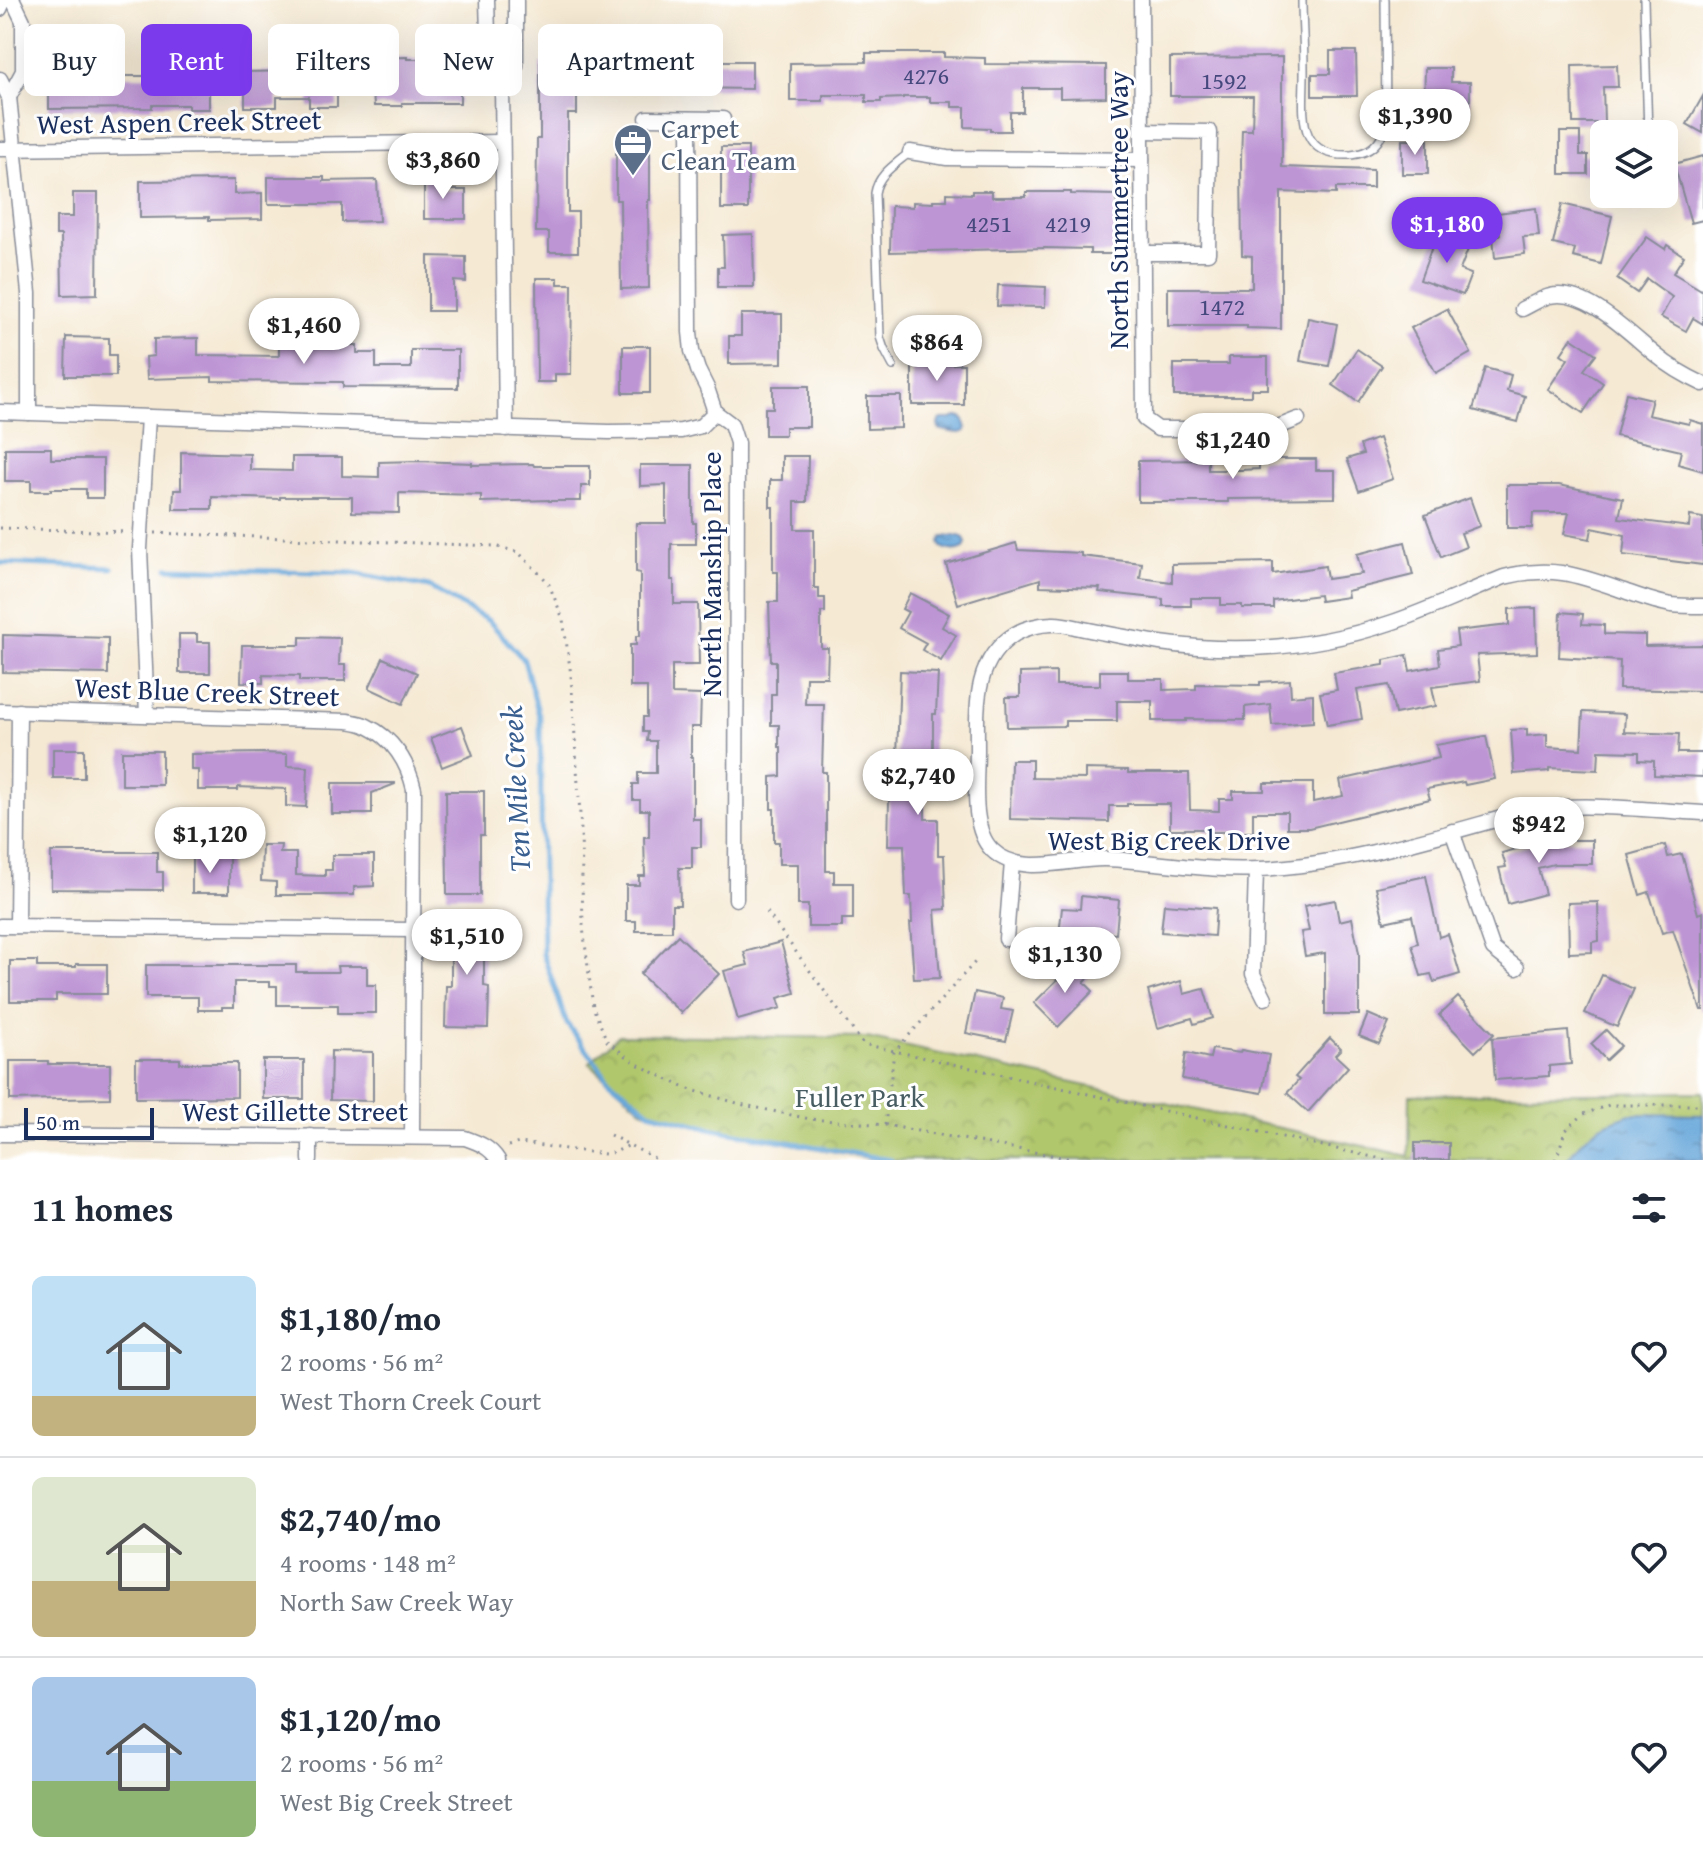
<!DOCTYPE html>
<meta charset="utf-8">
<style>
body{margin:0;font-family:"Gentium Book Plus",serif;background:#f6f6f7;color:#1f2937;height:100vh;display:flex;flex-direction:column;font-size:30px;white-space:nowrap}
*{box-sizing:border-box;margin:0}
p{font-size:26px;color:#747a83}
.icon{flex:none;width:44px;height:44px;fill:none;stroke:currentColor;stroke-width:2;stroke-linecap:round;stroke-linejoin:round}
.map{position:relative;height:1160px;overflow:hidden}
.drawer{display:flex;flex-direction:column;background:#fff;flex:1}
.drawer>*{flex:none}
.top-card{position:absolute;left:24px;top:24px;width:800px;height:72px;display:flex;gap:16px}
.tools{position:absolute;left:1590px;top:120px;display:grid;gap:16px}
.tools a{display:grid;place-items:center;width:88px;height:88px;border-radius:12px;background:#fff;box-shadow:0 8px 32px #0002;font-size:40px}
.scale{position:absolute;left:24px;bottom:20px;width:130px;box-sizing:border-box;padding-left:8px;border:4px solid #1b2f5e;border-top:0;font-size:22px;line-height:28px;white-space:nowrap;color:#1b2f5e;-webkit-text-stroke:6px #fff;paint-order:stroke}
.price{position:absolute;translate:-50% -68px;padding:0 18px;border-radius:28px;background:#fff;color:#222;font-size:26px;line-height:52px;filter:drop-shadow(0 2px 4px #0008)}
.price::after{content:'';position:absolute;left:50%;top:48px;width:24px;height:18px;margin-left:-12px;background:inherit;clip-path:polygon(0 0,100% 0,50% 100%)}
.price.current{background:#7c3aed;color:#fff}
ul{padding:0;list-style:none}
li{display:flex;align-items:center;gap:24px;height:200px;padding:0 32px}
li+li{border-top:2px solid #e0e1e3}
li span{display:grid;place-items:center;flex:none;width:224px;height:160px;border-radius:12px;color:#555}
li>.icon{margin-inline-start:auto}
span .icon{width:96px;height:96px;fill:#fffc;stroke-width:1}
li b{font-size:34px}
h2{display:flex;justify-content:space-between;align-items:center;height:96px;padding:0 32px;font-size:34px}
.chip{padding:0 28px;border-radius:12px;background:#fff;box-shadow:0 8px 32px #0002;font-size:28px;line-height:72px}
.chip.current{background:#7c3aed;color:#fff}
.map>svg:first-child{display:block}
.park{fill:url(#park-crowns);stroke:#667b65;stroke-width:2}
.water{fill:url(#water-ripples);stroke:#416b9c;stroke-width:2}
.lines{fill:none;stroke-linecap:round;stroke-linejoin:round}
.stream{stroke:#67a7da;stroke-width:5}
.building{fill:#bd95d4}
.lane-casing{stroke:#888c98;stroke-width:10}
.street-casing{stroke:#888c98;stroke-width:17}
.path{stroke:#888c98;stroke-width:3;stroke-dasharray:2 6;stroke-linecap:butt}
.lane{stroke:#fff;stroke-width:7}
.street{stroke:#fff;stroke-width:14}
.labels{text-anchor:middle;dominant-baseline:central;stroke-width:6;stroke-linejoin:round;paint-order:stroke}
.number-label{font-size:24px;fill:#44487c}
.street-label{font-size:28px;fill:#1b2f5e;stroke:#fff}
.service-label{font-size:28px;fill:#4e5e75;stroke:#fff;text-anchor:start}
.park-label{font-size:28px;fill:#485d62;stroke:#fff}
.water-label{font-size:30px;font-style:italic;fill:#395f90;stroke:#fff}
</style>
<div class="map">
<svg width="1703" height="1160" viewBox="0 0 1703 1160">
<defs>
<pattern id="park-crowns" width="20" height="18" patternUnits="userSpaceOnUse" patternTransform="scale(2)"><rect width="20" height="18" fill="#b1c76c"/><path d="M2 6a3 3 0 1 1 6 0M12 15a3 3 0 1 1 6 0" fill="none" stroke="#98ab60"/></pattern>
<pattern id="water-ripples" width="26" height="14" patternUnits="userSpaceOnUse" patternTransform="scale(2)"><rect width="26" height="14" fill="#67a7da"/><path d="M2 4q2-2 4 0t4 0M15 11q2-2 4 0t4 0" fill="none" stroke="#5488b4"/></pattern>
</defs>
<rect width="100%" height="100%" fill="#fff"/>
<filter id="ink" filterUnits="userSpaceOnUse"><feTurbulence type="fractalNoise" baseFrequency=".0125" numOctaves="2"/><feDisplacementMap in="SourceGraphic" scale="16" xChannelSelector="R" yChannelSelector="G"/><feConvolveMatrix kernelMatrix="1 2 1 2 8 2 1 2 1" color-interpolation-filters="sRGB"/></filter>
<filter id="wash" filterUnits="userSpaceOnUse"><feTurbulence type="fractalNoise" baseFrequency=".006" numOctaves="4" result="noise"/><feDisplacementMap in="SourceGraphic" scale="32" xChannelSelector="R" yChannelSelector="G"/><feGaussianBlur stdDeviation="1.8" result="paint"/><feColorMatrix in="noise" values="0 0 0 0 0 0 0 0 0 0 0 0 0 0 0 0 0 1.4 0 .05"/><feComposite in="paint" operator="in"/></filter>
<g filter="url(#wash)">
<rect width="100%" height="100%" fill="#f5e9d3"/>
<path class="park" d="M619,1035L867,1038L1409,1156L1410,1095L1703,1092V1160H879L765,1139L644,1111L589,1063Z"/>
<g class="water">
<path d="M956,417H962C977,440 950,432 939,429L938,424L941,419H951Z"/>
<path d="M947,536H960L964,538L966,543L964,548C957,552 948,551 942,547L940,542L943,537Z"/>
<path d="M1631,1114L1703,1115V1160H1566C1590,1132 1595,1125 1631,1114Z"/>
</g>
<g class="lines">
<g class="stream">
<path d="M0,563L112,568"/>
<path d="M168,568L353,573L429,587L489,621L524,660L540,719L543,954L567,1024L609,1079L650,1112L714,1129L891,1160"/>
</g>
</g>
<g id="blocks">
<g class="building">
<path d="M1330,51H1356L1357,96H1312V74H1330Z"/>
<path d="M866,53H944V57L985,58V64L1106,65V97L1060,98V88H1023V112H1010V131H990V128L965,127V107H952V102H930V97H903V98L881,99V102H866V95H823V101H790V63L866,62Z"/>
<rect x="608" y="54" width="45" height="26"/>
<path d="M407,57V59H460V103H402V106H374L373,92L337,93V107H309V97H277V107H245V72L290,71V67H305V59H328V64L371,63V58Z"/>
<path d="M692,57H715V61H752V89L691,88Z"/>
<path d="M1282,57V167L1373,170V188H1336V194L1281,192V329L1247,328V326H1168V288H1252V256L1242,255L1241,161L1242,130H1252L1253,96H1170V58Z"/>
<path d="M540,63H577V114H568V212H578V252H549V232H536L537,139H540Z"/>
<path d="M1617,65L1618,87H1603L1604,123H1573L1572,66Z"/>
<path d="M1425,68H1451V82H1470V114L1424,113Z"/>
<path d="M168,72H209V109H188V105H152V108L49,109V86H107V76H168Z"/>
<path d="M1703,96V133L1687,124Z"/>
<path d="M1560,132H1580V155H1588V174H1560Z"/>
<rect x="1402" y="140" width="26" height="34"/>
<rect x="721" y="147" width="27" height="62"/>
<path d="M616,153H650V200H648L649,288L621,289L620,200H616Z"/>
<path d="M1703,156V220L1691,223L1674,164Z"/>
<path d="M268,177H324V181L377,180L379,221L342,222V204H268Z"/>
<path d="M424,177H442V190H466V219H424Z"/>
<path d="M234,180V194L262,193V219L209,220V217L140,218V181Z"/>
<path d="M972,191H992V197H1026V192H1071V194L1117,195L1116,254H1090V249L1045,248L890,252L891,206L913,207V202L933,203V200H947V193L972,194Z"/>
<path d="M73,193H98L97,294L62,295L61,235H56V217H73Z"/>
<path d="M1562,204L1612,216L1601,264L1573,257L1575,249L1553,244Z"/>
<path d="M1536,208L1539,236L1523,237L1525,254L1495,258L1493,236L1500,235L1497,213Z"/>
<path d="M1437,233L1470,244L1460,270L1471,274L1463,295L1420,280Z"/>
<path d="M753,234L754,287H718V267H724L723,235Z"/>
<path d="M1647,237L1665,249L1667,245L1684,256L1673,273L1703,291V324L1693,318L1686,331L1661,317L1672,297L1647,279L1637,293L1617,279Z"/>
<path d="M428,256L466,257V282L454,281V311H428Z"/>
<path d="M536,278H558V284H572L571,374H555V382H537Z"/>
<path d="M998,285L1046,287L1045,307L997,306Z"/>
<path d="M1447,309L1471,353L1436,373L1411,328Z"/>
<path d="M741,314H782V363L729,364V336H741Z"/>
<path d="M1308,318L1337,324L1329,366L1300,361Z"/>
<path d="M66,337L109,338V355H116V376H65Z"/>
<path d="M198,338V355L279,356V342H330V345H357V353H376V368H411V350H458V388L343,387V382L212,381V377L147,379L146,357L154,356V339Z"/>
<path d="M1572,338L1596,354L1584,370L1603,383L1583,413L1548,389L1568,359L1561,354Z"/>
<rect x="623" y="346" width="27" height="47"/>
<path d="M1357,349L1382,366L1358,402L1333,385Z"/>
<path d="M912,355H932V364H964V405H912Z"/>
<path d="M1229,357H1268V389H1251V396H1174V364H1229Z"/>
<path d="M1485,368L1511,375L1507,391L1525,396L1518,422L1473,410Z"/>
<path d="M773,386H809V427H785V435H765V408H773Z"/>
<path d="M1626,393L1652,399L1648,415L1689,424L1690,420L1703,424V471L1678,464L1681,451L1616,436Z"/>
<path d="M867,396H901V428L867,429Z"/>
<path d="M1379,438L1393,479L1359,491L1347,459L1363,454L1360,445Z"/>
<path d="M5,448H51V459H103V498H86V489H51V491H31V481H5Z"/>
<path d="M181,452L250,454V470L292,471V457H342V476L379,477V462L418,461L472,463V465L533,464L534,466H590V486H581V501H549V500L481,502V495L399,493V513L352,512V497H280V499L212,497V509H173L174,490H181Z"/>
<path d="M782,456H808L807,502H795V529H814V588H819V598H825V612H821V648H828L827,677H806L805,704H824L822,772H826V871H834V883H853V919H842V927H808V905H798V864H779V842H774V809H771V777L781,776V747H779V725H771V694H776V661H771L769,602H778V572H773V507H770V480H782Z"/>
<path d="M1259,459H1316V470H1335V498L1228,499V502H1138V461L1208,460V470H1241L1259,469Z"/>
<path d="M640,465H693V523H696V544H671V580H674V604H698L699,665H672V694L701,695L700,727H691V757H693V819H701V847H692V868H679L680,905H672V931H636V921H626V885H639V876H645L644,837H649V810H640V800H633V784H638V773H656V741H647L648,732H643V717H647V687H630V645H636V636H640V573L636,572V523H666V485L640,486Z"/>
<path d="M1507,485H1559L1623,498L1619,518L1689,527L1690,516L1703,518V565L1623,555L1625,535L1592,528L1590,539L1564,534L1569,513H1533L1532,528H1507Z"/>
<path d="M1470,498L1480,526L1461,533L1466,547L1441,557L1425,515Z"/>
<path d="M1405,542L1413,575L1347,591L1348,597L1320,601L1319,595L1273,601V608H1242V605H1221V598H1191V606H1163V599L1099,592L1100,588L1040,586V579L958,604L946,564L1016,543L1018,550L1081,553V556L1142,563L1140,578L1172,582V564L1273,562V574L1325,566L1327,579L1362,574L1357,554Z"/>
<path d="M910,593L949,614L942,627L956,635L941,661L922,650L926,643L899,628L908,612L902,609Z"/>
<path d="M1536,608L1537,653L1477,655L1480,681L1432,687L1436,706L1395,714L1389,685L1357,690L1362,719L1327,725L1320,693L1337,690L1334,673L1384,665V660L1407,655L1410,671L1440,665L1438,649L1458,646L1456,631L1509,625V609Z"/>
<path d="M1561,612L1583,614L1582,624L1604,625V634L1645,635V646L1703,645V691L1619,689L1620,661L1559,657Z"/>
<path d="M179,634H197V642H210V673H179Z"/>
<path d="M3,635L108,638V674L3,672Z"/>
<path d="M300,637L340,638L339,665H345V681H299V676L263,675V683L241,682L242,645H300Z"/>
<path d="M383,658L417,673L403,704L369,688Z"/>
<path d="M900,671L938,673L936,714H933V780H925V819H938V855H944L946,909L935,910L940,978L914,979L910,923H912L911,896H906L904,845H888L890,756L897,757Z"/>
<path d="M1100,671H1128V679H1163V690L1196,689V684L1260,685V682L1290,680L1291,696L1313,694V722L1272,725L1270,704L1245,707V720L1186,719V721H1152V701H1117V721H1065V726L1007,727L1006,697H1020V673L1056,672V685H1100Z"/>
<path d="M1583,712L1625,714L1624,732L1679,734L1678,753H1703V777L1654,775V761L1639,760V752L1599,751L1598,770L1549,768V771L1514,774L1511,730L1527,729V736L1547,734V747L1581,749Z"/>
<path d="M462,726L473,755L442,767L431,738Z"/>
<path d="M1486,736L1495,779L1465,785L1464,782L1427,789L1430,799L1309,828H1287V812H1253V832H1205V829H1170V804H1127V806H1109V822L1010,819L1011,760H1032V778L1085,779V769L1128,770V773H1189L1190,810L1219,811V799H1233V791H1264V783H1313V802L1343,796L1340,780L1439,758L1436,745Z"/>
<rect x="53" y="749" width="31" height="29"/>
<rect x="122" y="751" width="40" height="34"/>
<path d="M262,753L287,754V766L308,767L306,807L286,806V789L238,787V790H198V770H191V754Z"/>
<path d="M332,783H395V784L372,793V814H332Z"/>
<path d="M446,791H484V835H480V895H447Z"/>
<path d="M1548,840H1592V864H1554L1538,868L1545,894L1508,904L1499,868L1506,867L1502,853Z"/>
<path d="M262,845H281L280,853H296V875L325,876V870H332V855H374V886L354,887V895H276V882L261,881Z"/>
<path d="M1665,845L1668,857L1682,854L1698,914L1703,912V1010H1701L1673,930L1662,933L1649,892L1640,895L1629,855Z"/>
<path d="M51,852H157V872H163V890L51,889Z"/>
<rect x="192" y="857" width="37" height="36"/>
<path d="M1426,876L1439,937L1448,934L1460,974L1434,982L1431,974L1421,976L1412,945L1418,943L1412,916L1384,922L1376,887Z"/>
<path d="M1081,896L1119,900L1116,934L1084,931L1083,938L1059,935L1062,908L1080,909Z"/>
<path d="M1335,900L1339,921L1352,918L1359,953V1015H1325V953L1305,956L1301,932L1309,931L1304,906Z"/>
<path d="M1598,902L1599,941L1592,942V952L1569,953L1568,903Z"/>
<path d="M1164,904L1216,908L1214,936L1161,932Z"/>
<path d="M445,923H484V986L489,987L488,1028L445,1027L446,986H451V948H445Z"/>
<path d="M678,935L719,974L681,1013L640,974Z"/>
<path d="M781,942L795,993L778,998L781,1008L738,1020L724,971L748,965L744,952Z"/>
<path d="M10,961H37V967H76V964H107V994H56V1001H10Z"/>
<path d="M1075,962L1090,976L1084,982L1093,991L1058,1027L1034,1003Z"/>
<path d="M146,965H296V972H338L337,966H367V985H376V1013H338V1005H277V986H270V982H234V1007H222V1010H198V997H146Z"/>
<path d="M1602,975L1634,989L1617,1027L1585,1013Z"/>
<path d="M1181,981L1184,994L1204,989L1213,1018L1194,1024L1192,1018L1158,1028L1148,991Z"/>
<path d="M975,992L1003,998L1001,1009L1013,1011L1006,1041L966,1033Z"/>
<path d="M1458,997L1494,1034L1475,1052L1439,1015Z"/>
<path d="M1368,1014L1389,1023L1379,1044L1359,1036Z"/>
<path d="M1606,1030L1621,1046L1606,1060L1591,1044Z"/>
<path d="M1568,1031L1571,1064L1549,1066V1076L1495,1080L1492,1038Z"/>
<path d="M1330,1038L1341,1049L1335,1055L1348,1067L1308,1112L1287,1093L1299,1080L1295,1077Z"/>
<path d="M1212,1049L1240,1053L1241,1050L1269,1055L1262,1093L1182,1079L1186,1053L1210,1058Z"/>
<path d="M331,1051L373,1052V1101L330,1100Z"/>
<path d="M136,1059H180V1063H237V1097L136,1098Z"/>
<rect x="263" y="1060" width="41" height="39"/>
<path d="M10,1061H48V1064H110V1098L10,1100Z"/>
<rect x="1415" y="1143" width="34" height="17"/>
</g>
</g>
</g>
<g filter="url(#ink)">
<use href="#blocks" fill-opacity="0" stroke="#888c98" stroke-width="2"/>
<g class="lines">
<g class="lane-casing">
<g id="lane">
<path d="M1302,0C1302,23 1304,46 1304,68C1305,107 1292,158 1351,155C1371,153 1380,143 1386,125L1385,0"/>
<path d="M1644,0L1648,134"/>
<path d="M893,366L884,349L880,337L875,193C878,174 896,164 910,152"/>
</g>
</g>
<g class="street-casing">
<g id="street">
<path d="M487,0L489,69L502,86L516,66V0"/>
<path d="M1141,0L1144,419L1158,429H1273L1298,419"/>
<path d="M0,9L4,0"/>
<path d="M0,79L9,97L29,293V413"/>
<path d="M502,86L506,429"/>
<path d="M9,97L23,71V21L13,0"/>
<path d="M647,118L723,119"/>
<path d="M689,119L690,332L692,351L698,370L707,388L715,412L731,424L737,443L736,899"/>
<path d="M1143,131L1210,132L1208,253H1144"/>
<path d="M0,149L502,142"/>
<path d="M910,152L947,158L1142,160"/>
<path d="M1522,309C1531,305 1541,298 1550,296C1585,287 1631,335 1656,355C1670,367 1686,376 1703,384"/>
<path d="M0,412L609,432L681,431L701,426L715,412"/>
<path d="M1703,606C1693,606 1682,606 1672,605C1658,603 1644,598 1630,593C1583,577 1555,564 1504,577C1466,592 1429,610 1390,623C1316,648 1238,654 1160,643C1135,639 1109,634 1084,629C1074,627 1062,623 1052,624C1040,624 1025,628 1015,634C973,660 977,708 977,750C977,779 970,828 992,850C1021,878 1070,858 1105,859C1157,861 1208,872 1260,869C1352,864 1442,834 1531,810C1588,802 1646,810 1703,813"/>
<path d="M0,711L348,721C354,722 362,723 367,726C393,738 408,763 414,789L412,1137"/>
<path d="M147,715L140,549L148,417"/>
<path d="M1452,831L1493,949L1517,968"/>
<path d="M1256,870L1253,974L1265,998"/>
<path d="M0,926L413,930"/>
<path d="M17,926L19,711"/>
<path d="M1006,939L1012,862"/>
<path d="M0,1134L465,1138C479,1143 490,1147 498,1160"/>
<path d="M310,1160V1136"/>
</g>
</g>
<g class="path">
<path d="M0,528L127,532"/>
<path d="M155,533L495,546L518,552L548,582L563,619L571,675L581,830L583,927L593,1007L607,1041L635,1063L685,1088L744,1105L810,1119L885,1125L1078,1160"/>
<path d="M767,912L863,1044L1386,1160"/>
<path d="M885,1125L894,1052L975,962"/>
<path d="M610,1135L658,1160"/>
<path d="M508,1146L519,1143L605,1154L615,1152L630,1145"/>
<path d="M1556,1160L1565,1131L1584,1114L1609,1105H1703"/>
</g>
<use href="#lane" class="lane"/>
<use href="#street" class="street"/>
</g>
</g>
<defs>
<g id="office-pin" transform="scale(2)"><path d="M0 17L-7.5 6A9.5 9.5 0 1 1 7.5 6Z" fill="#5c6f8a" stroke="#fff"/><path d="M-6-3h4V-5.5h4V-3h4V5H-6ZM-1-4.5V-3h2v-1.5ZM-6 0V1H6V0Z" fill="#fff"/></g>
</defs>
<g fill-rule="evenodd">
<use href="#office-pin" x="633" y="143"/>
</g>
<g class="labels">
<g class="number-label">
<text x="926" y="75">4276</text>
<text x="1224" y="80">1592</text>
<text x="989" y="223">4251</text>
<text x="1068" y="223">4219</text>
<text x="1222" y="306">1472</text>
</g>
<g class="street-label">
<text transform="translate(179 121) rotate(-1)">West Aspen Creek Street</text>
<text transform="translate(1117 210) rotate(-90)">North Summertree Way</text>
<text transform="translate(710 574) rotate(-90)">North Manship Place</text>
<text transform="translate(207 691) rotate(2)">West Blue Creek Street</text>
<text x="1169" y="839">West Big Creek Drive</text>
<text x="295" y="1110">West Gillette Street</text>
</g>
<g class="service-label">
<text x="661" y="127">Carpet<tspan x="661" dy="32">Clean Team</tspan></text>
</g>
<g class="park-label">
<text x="860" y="1096">Fuller Park</text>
</g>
<g class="water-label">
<text transform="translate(515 789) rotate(-93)">Ten Mile Creek</text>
</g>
</g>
</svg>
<div class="tools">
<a><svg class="icon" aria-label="layers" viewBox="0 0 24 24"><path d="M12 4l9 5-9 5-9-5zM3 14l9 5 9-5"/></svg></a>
</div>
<div class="scale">50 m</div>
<b class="price" style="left:1415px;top:157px">$1,390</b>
<b class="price" style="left:443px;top:201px">$3,860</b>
<b class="price current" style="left:1447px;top:265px">$1,180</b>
<b class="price" style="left:304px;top:366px">$1,460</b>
<b class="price" style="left:937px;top:383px">$864</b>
<b class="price" style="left:1233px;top:481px">$1,240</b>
<b class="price" style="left:918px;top:817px">$2,740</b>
<b class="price" style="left:1539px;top:865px">$942</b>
<b class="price" style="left:210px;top:875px">$1,120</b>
<b class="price" style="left:467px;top:977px">$1,510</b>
<b class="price" style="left:1065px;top:995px">$1,130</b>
<div class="top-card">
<a class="chip">Buy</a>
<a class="chip current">Rent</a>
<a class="chip">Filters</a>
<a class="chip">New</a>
<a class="chip">Apartment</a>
</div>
</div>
<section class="drawer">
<h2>11 homes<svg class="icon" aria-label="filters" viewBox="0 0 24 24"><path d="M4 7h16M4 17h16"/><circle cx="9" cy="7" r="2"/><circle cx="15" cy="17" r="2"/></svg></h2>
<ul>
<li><span style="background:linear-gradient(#bfe0f5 75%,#c2b280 0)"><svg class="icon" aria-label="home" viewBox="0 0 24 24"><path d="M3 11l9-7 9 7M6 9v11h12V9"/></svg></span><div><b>$1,180/mo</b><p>2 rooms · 56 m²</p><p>West Thorn Creek Court</p></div><svg class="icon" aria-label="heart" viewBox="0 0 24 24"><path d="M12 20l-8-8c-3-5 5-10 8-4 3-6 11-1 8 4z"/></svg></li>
<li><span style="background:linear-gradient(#dfe7d0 65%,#c2b280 0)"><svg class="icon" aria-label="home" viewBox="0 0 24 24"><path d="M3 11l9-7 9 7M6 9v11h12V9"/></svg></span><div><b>$2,740/mo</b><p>4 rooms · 148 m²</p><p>North Saw Creek Way</p></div><svg class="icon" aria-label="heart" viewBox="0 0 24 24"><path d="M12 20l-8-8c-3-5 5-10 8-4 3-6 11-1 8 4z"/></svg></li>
<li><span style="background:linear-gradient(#a9c7e8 65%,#8fb573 0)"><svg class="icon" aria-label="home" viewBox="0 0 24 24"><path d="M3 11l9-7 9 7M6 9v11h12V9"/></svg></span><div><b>$1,120/mo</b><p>2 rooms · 56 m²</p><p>West Big Creek Street</p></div><svg class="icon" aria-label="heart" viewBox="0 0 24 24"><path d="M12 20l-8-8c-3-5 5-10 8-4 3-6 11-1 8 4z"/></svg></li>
</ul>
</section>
